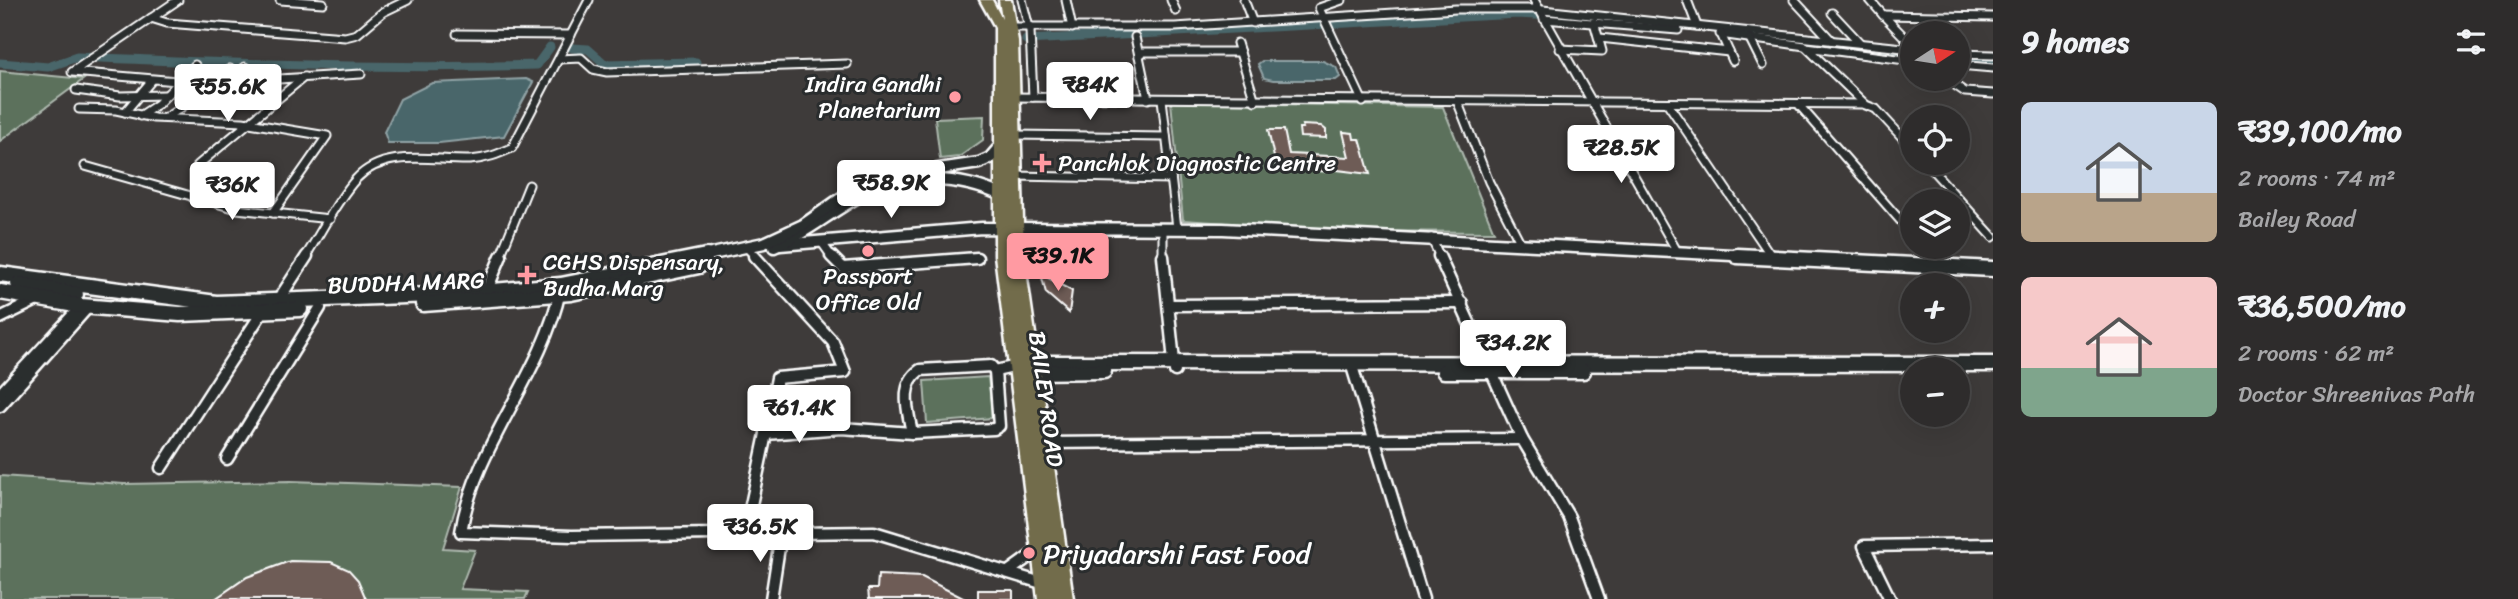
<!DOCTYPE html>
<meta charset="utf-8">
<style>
body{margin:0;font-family:Sriracha,sans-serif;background:#3a3838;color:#f1f3f6;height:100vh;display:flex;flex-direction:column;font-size:26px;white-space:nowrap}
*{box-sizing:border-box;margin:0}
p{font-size:23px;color:#a7a7a9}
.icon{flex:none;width:38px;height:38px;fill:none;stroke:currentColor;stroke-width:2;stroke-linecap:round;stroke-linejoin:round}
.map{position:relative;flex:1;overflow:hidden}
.side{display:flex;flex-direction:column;background:#2e2c2c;width:525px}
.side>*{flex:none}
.needle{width:46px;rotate:78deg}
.controls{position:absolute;left:1900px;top:21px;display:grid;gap:14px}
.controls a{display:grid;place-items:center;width:70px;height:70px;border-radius:50%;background:#2e2c2c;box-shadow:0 7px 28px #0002,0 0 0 2px #494848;font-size:35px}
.price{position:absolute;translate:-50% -60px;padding:0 16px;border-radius:7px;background:#fff;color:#222;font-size:23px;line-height:46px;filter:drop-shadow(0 2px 4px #0008)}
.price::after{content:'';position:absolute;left:50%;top:42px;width:21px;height:16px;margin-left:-10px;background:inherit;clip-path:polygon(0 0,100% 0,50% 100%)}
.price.on{background:#ff9aa2;color:#111}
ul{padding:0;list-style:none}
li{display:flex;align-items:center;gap:21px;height:175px;padding:0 28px}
li span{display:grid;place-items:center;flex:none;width:196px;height:140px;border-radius:10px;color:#555}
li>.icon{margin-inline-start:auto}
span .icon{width:84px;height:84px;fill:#fffc;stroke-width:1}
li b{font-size:30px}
h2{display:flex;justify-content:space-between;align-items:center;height:84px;padding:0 28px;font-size:30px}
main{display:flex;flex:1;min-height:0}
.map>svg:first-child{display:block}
.green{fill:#5b715c;stroke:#adb8ae;stroke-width:2}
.water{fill:#48666a;stroke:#91a3a6;stroke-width:2}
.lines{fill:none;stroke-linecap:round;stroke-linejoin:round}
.canal{stroke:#48666a;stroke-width:9}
.building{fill:#6e5c57;stroke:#fff;stroke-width:2}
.minor-far1-casing{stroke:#fff;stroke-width:11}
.minor-casing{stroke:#fff;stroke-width:15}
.tertiary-far1-casing{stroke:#fff;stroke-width:15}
.tertiary-casing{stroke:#fff;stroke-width:19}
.secondary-far1-casing{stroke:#fff;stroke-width:15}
.secondary-casing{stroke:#fff;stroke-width:19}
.trunk-casing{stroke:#fff;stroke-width:5}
.minor-far1{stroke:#2a2d2e;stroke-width:7}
.minor{stroke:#2a2d2e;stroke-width:10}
.tertiary-far1{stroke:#2a2d2e;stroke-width:10}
.tertiary{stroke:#2a2d2e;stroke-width:14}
.secondary-far1{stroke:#2a2d2e;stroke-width:10}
.secondary{stroke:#2a2d2e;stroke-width:14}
.trunk{fill:#726c4b;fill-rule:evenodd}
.poi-dot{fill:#ff9aa2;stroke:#2a2d2e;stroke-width:2.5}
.labels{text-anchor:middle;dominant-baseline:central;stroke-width:6;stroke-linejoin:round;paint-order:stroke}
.poi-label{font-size:23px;fill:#fff;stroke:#2a2d2e;text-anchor:start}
.street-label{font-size:23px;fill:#fff;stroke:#2a2d2e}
.near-poi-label{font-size:28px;fill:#fff;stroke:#2a2d2e;text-anchor:start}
</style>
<main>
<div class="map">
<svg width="1993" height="599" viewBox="0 0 1993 599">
<rect width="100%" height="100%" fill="#3e3b3a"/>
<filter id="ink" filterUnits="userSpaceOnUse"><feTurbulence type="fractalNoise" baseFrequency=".0143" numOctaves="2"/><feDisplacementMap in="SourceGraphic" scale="14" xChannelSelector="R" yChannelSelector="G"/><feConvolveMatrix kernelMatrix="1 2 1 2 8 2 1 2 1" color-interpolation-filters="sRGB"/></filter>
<g filter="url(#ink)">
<g class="green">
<path d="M0,71L84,79L0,141Z"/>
<path d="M1171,102L1443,107L1494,232L1345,231L1183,220Z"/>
<path d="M984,116L983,140L959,157L940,159L935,118Z"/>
<path d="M988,377L993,418L927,423L924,381Z"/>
<path d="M0,476L124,484L291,481L462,487L443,548L475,550L460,589L528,592L525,599H0Z"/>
</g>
<g class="water">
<path d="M1262,61H1323L1336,67L1340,77L1336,80H1273L1264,78L1258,64Z"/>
<path d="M526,79L533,82L504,136L439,143H388L384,132L400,99L432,83Z"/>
</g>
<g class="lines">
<g class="canal">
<path d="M1759,36L1913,54"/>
<path d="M1026,40L1518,14L1586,18"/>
<path d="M572,48L588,49L605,64L696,62"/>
<path d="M1958,58L1993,62"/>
<path d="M0,63L48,67L77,57C230,63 383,70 537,65L550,47"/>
</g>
</g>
<g class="building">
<path d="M1302,125L1321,126L1326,130V138L1300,137L1299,128H1303Z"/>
<path d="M1268,130H1284L1289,154L1349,157L1343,132L1353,133L1354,139H1360L1370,174L1329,169V172L1295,169L1296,172L1277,171Z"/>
<path d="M1041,274L1072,291L1069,313L1046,293Z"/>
<path d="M290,561L331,562L349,570L358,580L366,599H215L247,577Z"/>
<path d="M878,575L922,577L965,599H869L868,589H877Z"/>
<rect x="978" y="590" width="35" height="9"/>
</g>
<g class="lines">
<g class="minor-far1-casing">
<g id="minor-far1">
<path d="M280,0L323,3"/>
<path d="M1022,0L1030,31L1033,97"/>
<path d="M1066,0L1072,28"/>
<path d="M1171,0L1176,11"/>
<path d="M1244,0L1253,23"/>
<path d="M1342,0L1319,8L1363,102"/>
<path d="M1534,0L1678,253"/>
<path d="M1687,0L1697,26"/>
<path d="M1794,0L1831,40"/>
<path d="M1870,0L1883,15"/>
<path d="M1832,13L1860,43"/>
<path d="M151,18L167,23L345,37L357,34L383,12L408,0"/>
<path d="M1544,19L1678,30"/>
<path d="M1011,27H1175L1456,9H1533L1913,49"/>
<path d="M457,34L571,35"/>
<path d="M1720,34L1805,46"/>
<path d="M1721,34L1733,61"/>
<path d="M1135,37L1139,56"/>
<path d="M1600,38L1729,52"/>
<path d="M1750,39L1763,65"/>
<path d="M1237,43L1255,101"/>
<path d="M1913,46L1883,15L1993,17"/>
<path d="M1560,49L1602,51L1594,22"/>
<path d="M1958,54L1993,55"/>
<path d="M559,59L581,58L593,69L607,72L847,64"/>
<path d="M1958,65L1993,68"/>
<path d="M1946,79L1965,92L1993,94"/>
<path d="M232,80L245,67"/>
<path d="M177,81L72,72L178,0"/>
<path d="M215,83L361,74"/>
<path d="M76,90L120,96L165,95"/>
<path d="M1009,97L1863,104L1876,109L1913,149"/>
<path d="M1148,99L1139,56L1143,52H1240"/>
<path d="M1162,99L1177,228"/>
<path d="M1458,103L1489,182L1520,242"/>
<path d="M1668,104L1772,257"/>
<path d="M1865,104L1806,47L1913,61"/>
<path d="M1799,105L1913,235"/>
<path d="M79,109L116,110L154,118L243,122L327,136L273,213"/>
<path d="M125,112L152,80"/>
<path d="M140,116L158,104L195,65"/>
<path d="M167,117L207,90L230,69"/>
<path d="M1014,135L1166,137"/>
<path d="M1926,163L1993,237"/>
<path d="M85,166L237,209L330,219"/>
<path d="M1015,176L1171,179"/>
<path d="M193,198L202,181L198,165L304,77"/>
<path d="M1163,228V257"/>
<path d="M1431,238L1440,257"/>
<path d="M822,243L832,257"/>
<path d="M746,247L756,257"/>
<path d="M1923,247L1932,257"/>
<path d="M305,257C321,233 336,201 356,179C385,148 432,161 470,160C486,159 498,154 512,148L589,0"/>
<path d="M500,257L529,185"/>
</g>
</g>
<g class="minor-casing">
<g id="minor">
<path d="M754,256L833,342L845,372L777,378L766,434"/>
<path d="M831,256L843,268L977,258"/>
<path d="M1163,256L1175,371"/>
<path d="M1439,256L1522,439L1569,517L1599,599"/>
<path d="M1931,256L1939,265"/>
<path d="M560,291C542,376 474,446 461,532L572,536L874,532L1045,584"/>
<path d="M486,292L501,256"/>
<path d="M277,302L307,256"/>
<path d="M1169,305L1462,303"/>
<path d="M0,318L39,299"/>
<path d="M1351,363L1423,599"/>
<path d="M991,366L995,371L999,426L994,429L912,433C908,411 899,385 920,370Z"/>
<path d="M995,371L1018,366"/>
<path d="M0,394L75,313"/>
<path d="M0,406L89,306"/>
<path d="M1043,443L1522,439"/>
<path d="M227,459L320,308"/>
<path d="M161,468L263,311"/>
<path d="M745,533L766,434L841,428L912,433"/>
<path d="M1008,572L1040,549"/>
<path d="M771,599L781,534"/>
<path d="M1890,599L1864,546L1993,544"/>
</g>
</g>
<g class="tertiary-far1-casing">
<path id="tertiary-far1" d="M780,245L982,228L1223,229L1771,257"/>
</g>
<g class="tertiary-casing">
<g id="tertiary">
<path d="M1737,256L1993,269"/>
<path d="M1032,363L1993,364"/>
<path d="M1444,371H1583"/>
<path d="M1033,372L1104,371"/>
</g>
</g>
<g class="secondary-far1-casing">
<g id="secondary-far1">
<path d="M774,247C806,234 831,211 862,195C905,173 961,176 1003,196"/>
<path d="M698,257L764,243L803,225L857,187L879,178L979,163L990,158L1002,144"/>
</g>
</g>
<g class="secondary-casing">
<g id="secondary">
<path d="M0,274L216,303L459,294L561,285L706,256"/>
<path d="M18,284L76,294"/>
<path d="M0,292L81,306L180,314L300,309"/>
<path d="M423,304L571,293L699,266"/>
</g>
</g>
<g class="trunk-casing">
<path id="trunk" d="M980,0H992L1002,19L999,0H1011L1018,41L1024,257L1073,599H1038L995,255V27Z"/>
</g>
<use href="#minor-far1" class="minor-far1"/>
<use href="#minor" class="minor"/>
<use href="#tertiary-far1" class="tertiary-far1"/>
<use href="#tertiary" class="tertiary"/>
<use href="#secondary-far1" class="secondary-far1"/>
<use href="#secondary" class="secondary"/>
<use href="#trunk" class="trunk"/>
</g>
</g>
<g class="poi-dot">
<circle cx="955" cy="97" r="7"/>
<path d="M1038.5 152.5h7v7h7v7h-7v7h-7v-7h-7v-7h7z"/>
<circle cx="868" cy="251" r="7"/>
<path d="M523.5 264.5h7v7h7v7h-7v7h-7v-7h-7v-7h7z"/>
<circle cx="1029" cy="553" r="7"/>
</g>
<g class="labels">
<g class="poi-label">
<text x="941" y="84" text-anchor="end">Indira Gandhi<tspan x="941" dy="26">Planetarium</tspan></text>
<text x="1058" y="163">Panchlok Diagnostic Centre</text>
<text x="543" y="262">CGHS Dispensary,<tspan x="543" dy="26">Budha Marg</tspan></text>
<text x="868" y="276" text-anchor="middle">Passport<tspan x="868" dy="26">Office Old</tspan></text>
</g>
<g class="street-label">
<text transform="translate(406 283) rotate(-2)">BUDDHA MARG</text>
<text transform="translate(1046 399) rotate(82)">BAILEY ROAD</text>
</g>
<g class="near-poi-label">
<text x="1043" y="553">Priyadarshi Fast Food</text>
</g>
</g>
</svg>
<div class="controls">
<a><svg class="needle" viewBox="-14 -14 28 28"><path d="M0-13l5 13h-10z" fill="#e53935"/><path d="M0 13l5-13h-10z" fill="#a7a7a9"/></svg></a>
<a><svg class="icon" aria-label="locate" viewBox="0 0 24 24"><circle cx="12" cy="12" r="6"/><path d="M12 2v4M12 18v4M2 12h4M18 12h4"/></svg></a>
<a><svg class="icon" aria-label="layers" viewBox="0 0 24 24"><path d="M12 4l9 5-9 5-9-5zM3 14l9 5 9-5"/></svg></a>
<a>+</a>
<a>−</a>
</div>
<b class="price" style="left:1090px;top:122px">₹84K</b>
<b class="price" style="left:228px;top:124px">₹55.6K</b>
<b class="price" style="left:1621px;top:185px">₹28.5K</b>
<b class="price" style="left:891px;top:220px">₹58.9K</b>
<b class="price" style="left:232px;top:222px">₹36K</b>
<b class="price on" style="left:1058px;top:293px">₹39.1K</b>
<b class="price" style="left:1513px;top:380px">₹34.2K</b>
<b class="price" style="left:799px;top:445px">₹61.4K</b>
<b class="price" style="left:760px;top:564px">₹36.5K</b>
</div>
<section class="side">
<h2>9 homes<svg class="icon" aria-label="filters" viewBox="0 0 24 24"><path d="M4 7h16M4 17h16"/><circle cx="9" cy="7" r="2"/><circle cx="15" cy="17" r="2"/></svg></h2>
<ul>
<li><span style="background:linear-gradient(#c9d6e8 65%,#b9a48a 0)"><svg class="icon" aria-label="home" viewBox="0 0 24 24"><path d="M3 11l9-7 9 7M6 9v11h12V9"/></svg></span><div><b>₹39,100/mo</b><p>2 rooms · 74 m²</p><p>Bailey Road</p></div></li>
<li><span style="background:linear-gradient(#f6c9c9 65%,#7fa58c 0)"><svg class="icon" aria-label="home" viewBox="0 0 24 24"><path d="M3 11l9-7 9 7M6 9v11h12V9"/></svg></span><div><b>₹36,500/mo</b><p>2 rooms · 62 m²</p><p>Doctor Shreenivas Path</p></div></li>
</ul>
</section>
</main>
